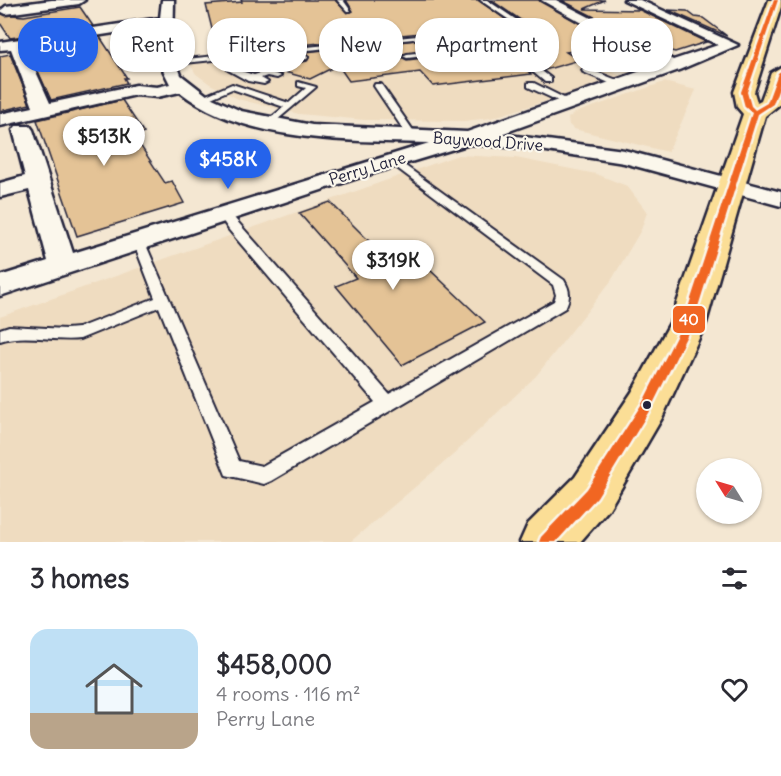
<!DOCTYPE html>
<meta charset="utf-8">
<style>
body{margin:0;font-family:Delius,sans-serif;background:#f7f7f7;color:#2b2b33;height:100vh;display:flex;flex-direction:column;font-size:22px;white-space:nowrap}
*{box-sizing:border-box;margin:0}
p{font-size:20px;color:#7c7c81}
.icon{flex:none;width:33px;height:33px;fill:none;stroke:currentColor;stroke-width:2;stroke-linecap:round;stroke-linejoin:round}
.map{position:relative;height:542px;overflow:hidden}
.details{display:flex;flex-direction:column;background:#fff;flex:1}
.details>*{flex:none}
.top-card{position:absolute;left:18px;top:18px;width:746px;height:54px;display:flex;gap:12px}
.needle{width:39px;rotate:307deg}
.fabs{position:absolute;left:696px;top:458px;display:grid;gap:12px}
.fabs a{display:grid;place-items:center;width:66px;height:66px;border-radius:50%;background:#fff;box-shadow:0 2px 4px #0004;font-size:30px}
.price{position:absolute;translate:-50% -51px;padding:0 14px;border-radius:21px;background:#fff;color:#222;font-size:20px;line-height:39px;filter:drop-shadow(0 2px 3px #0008)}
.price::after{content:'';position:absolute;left:50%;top:36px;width:18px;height:14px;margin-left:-9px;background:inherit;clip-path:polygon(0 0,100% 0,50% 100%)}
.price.active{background:#2563eb;color:#fff}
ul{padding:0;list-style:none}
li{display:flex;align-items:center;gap:18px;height:150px;padding:0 30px}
li span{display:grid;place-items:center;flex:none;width:168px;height:120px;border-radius:18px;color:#555}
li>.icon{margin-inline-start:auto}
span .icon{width:72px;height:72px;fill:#fffc;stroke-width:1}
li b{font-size:26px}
h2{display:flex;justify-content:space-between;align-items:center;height:72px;padding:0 30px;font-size:26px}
.chip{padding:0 21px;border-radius:24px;background:#fff;box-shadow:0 2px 4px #0004;font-size:21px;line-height:54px}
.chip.active{background:#2563eb;color:#fff}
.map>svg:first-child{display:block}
.built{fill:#efdcc0}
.building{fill:#e4c396;stroke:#22223b;stroke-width:1.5}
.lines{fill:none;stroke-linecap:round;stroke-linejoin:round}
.service-casing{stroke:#22223b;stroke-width:4}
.minor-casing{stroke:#22223b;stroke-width:5}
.primary-casing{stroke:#22223b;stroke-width:5}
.service{fill:#fbf7ec;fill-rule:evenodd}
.minor{fill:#fbf7ec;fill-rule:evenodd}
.primary{fill:#fbde96;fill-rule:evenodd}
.bus-1-casing{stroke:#fbf7ec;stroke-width:5}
.bus-1{fill:#f16623;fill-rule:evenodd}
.bus-dot{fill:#22223b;stroke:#fbf7ec;stroke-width:2}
.labels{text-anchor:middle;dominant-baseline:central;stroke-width:4.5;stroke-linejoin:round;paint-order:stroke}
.far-street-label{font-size:16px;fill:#22223b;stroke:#fbf7ec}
.line-badge{stroke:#fbf7ec;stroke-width:2}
.badge-label{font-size:16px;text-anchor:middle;font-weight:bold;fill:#fff}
</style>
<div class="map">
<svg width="781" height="542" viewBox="0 0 781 542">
<rect width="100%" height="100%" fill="#f4e7d2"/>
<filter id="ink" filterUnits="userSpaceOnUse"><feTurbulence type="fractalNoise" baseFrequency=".0167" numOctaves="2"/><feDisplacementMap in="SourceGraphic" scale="12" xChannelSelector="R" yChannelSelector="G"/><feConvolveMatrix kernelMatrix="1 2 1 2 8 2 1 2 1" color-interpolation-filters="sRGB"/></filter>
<g filter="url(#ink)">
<g class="built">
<path d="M548,32L603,68L624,77L491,118L464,121L365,120L299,114L238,99L210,84L196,74L190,64L319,50L323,56Z"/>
<path d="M664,82L696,90L668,152L574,129L569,125L568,118L575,113Z"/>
<path d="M458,155L516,158L596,174L627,186L647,212L641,230L611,281L536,376L453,455L350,542H0V317Z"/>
</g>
<g class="building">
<path d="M241,0H335L347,13L353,11L346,0H478L512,24L218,53L206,5L242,2Z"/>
<path d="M491,0H539L618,45L566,52L579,60L545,70L505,41L402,54L401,57L407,60L502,49L531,74L433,86L420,72L349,81L338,65L310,79L270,68L307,61L310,56L305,53L252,63L240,59L529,28L528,25Z"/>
<path d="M561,0H605L584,9L640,10L706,42L675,52L651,46Z"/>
<path d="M80,7L93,26L10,38L0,23V14L24,16Z"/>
<path d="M668,10L687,11L695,17L703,18L727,36Z"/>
<path d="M100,37L127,78H124L127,83L51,100L28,49Z"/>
<path d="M10,54L30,104L0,111V56Z"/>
<path d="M122,100L144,133L134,136L165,183L172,181L184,203L77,236L37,120Z"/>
<path d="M330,202L391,263L413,254L485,322L402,365L336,286L356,278L299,213Z"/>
</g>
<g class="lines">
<g class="service-casing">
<g id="service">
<path d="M337,0H343L351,11H347Z"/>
<path d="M480,0H487L527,27L166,65L162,63L166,61L518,26Z"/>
<path d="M505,43L551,78V82H545L503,47L407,58L403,56L407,54Z"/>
<path d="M304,55L308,57L307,59L241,71L254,75L267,71L281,76L277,78L267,76L261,78L268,82L264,84L248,81L228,70Z"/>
<path d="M586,68L625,83L626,85L619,87L583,72L582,70Z"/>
<path d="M298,82L316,87L270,126L267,125V121L284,107L232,89L204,101L197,99L232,84L289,103L306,88L298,86Z"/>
<path d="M528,83H534L574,103L567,105L528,87Z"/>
<path d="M375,84H381L417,136L415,138H409L374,86Z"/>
<path d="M393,157L564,280C570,290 571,297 565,308L271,481L264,484L226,475L159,307L80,339C54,342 25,333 0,341V329L9,326L66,329L78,328L155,298L133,241L139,237L143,238L239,461L262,466L375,402L229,230L218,214L220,211H228L389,394L554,301L556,295L553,285L389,162V158Z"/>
</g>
</g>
<g class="minor-casing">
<g id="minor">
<path d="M52,0H85L79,4L6,14L0,11L6,6Z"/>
<path d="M162,0H174L173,52L181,75L208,96L241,111L312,125L467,132L658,65L541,0H556L673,60L718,45L624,0H640L738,45L679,70L501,134L624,150L781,192V206L624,163L534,149L470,144L361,177L0,296V276L48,261L29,190L0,197V183L25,176L13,130L16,126H30L33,130L73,253L429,143C351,141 244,143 180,92L157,97L136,95L0,126V114L33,107L11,49L0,50V42L160,18ZM159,26V62L170,84L157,87L136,85L50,103L25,47Z"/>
</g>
</g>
<g class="primary-casing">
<path id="primary" d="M769,0H781V7L754,92L757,102L761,100L771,73L781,67V103L765,116L706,323L662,418L609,509L580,542H520L528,524L575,477L632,392L670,323L743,114L737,107L734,92Z"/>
</g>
<use href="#service" class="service"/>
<use href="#minor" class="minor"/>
<use href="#primary" class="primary"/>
<g class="bus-1-casing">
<path id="bus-1" d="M774,0H778L747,92L751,106L755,110L767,103L778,73L781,71V81L773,104L758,114L693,323L651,408L597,497L556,542H539L541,537L587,489L643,402L683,323L752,113L745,107L741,92Z"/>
</g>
<use href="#bus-1" class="bus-1"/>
</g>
</g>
<circle class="bus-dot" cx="647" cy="405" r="5"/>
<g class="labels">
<g class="far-street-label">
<text transform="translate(488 141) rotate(4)">Baywood Drive</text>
<text transform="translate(367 168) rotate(-17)">Perry Lane</text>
</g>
</g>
<rect class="line-badge" x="672" y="305" width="34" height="29" rx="6" fill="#f16623"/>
<g class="badge-label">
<text x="689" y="325">40</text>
</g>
</svg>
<div class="fabs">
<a><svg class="needle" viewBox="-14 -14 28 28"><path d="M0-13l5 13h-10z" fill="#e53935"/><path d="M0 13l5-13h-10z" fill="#7c7c81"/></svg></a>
</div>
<b class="price" style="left:104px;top:167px">$513K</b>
<b class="price active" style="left:228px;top:190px">$458K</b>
<b class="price" style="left:393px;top:291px">$319K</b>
<div class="top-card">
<a class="chip active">Buy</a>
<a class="chip">Rent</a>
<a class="chip">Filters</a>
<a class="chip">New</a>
<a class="chip">Apartment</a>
<a class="chip">House</a>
</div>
</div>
<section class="details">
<h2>3 homes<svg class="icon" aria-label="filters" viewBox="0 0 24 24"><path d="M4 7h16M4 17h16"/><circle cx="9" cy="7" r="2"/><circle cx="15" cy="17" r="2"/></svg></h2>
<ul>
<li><span style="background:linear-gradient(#bfe0f5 70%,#b9a48a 0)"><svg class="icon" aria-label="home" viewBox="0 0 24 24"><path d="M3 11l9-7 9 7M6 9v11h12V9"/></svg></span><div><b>$458,000</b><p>4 rooms · 116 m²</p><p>Perry Lane</p></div><svg class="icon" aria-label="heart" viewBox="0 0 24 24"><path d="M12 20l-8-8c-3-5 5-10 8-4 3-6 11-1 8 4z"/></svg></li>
</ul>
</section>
